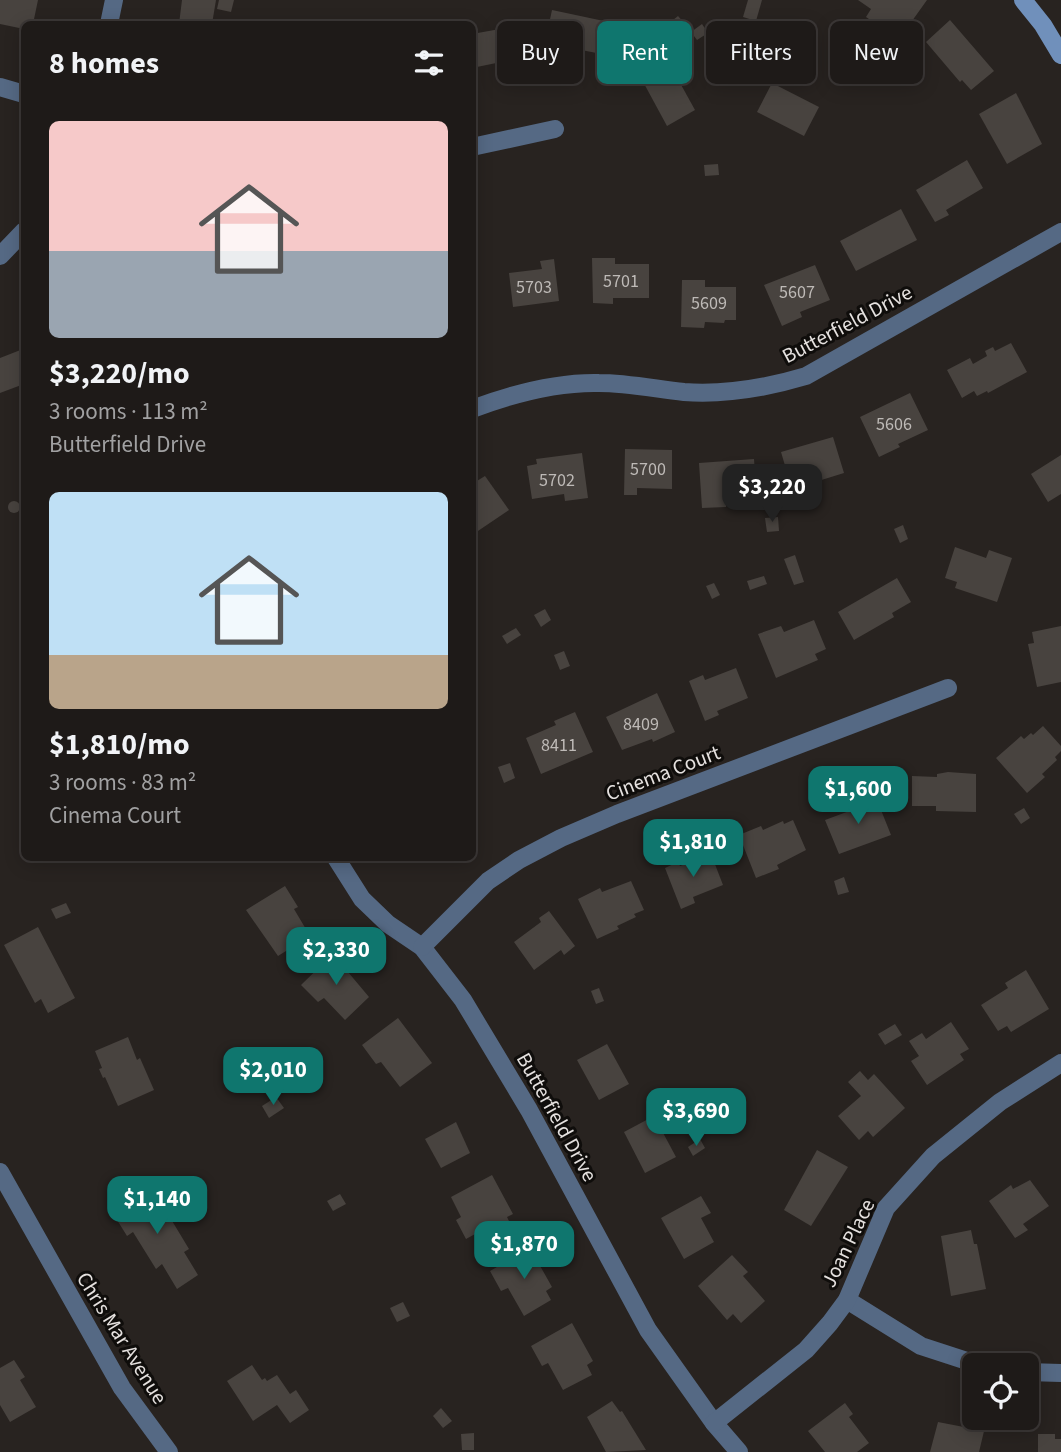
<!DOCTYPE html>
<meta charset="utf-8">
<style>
body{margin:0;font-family:"Source Sans 3",sans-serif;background:#2b2725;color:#f1f3f6;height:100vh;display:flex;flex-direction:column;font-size:26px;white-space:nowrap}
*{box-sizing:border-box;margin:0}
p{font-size:23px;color:#a1a1a2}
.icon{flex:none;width:38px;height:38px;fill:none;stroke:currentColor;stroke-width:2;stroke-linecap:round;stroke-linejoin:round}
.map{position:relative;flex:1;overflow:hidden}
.sheet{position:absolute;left:21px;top:21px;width:455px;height:840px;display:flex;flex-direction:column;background:#1e1a18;border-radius:10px;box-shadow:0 4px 18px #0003,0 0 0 2px #3c3837}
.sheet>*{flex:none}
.top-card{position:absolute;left:497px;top:21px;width:458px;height:63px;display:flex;gap:14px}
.buttons{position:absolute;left:962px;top:1353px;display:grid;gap:14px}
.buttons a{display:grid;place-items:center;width:77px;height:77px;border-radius:10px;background:#1e1a18;box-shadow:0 4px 18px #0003,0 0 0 2px #3c3837;font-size:35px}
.price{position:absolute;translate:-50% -60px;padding:0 16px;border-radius:14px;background:#0f766e;color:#fff;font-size:23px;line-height:46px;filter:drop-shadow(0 2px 4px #0008)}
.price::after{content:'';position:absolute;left:50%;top:42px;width:21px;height:16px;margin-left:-10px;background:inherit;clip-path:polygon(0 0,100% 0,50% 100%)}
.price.active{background:#222;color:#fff}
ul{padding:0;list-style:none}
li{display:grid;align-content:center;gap:14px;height:371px;padding:0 28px}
li span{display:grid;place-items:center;height:217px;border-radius:10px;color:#555}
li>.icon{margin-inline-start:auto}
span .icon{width:126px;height:126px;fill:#fffc;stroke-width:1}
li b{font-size:30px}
h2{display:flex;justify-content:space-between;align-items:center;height:84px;padding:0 28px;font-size:30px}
.tag{padding:0 24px;border-radius:10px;background:#1e1a18;box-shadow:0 4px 18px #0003,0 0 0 2px #3c3837;font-size:24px;line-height:63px}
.tag.active{background:#0f766e;color:#fff}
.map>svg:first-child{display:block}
.building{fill:#48433f}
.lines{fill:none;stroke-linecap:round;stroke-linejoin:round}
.street{stroke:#556984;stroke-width:18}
.secondary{stroke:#7090bb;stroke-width:18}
.labels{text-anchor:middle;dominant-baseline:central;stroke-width:6;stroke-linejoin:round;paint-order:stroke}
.number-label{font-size:18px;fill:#bebab7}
.street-label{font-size:21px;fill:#e5e1df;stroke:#0f0d0b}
</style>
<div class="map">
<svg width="1061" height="1452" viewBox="0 0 1061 1452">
<rect width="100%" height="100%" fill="#282320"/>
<g class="building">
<path d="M0,0H38L33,24H24V29L0,24Z"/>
<path d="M182,0H216L212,24H179Z"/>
<path d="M219,0H234L231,12L217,9Z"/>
<path d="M748,0H762L756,21L743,17Z"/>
<path d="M858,0H927L907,28L894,19L891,23L886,20L881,27L866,17L871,9Z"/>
<path d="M552,10L618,24L612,56L545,43Z"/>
<path d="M678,16L685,24L674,33L667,25Z"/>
<path d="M950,20L994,71L971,90L962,80L960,82L926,42Z"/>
<path d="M702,24L708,33L697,40L691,32Z"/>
<path d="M500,29L506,61L472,68V34Z"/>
<path d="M669,63L695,110L667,126L641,78Z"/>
<path d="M772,83L819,107L804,136L757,112Z"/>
<path d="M1016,93L1042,144L1007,164L979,114Z"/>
<path d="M967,160L983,188L946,210L949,215L935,222L916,190Z"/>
<path d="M718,164L719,175L705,176L704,165Z"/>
<path d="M901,209L917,240L856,271L840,241Z"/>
<path d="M592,258H615V264H649V298H613V304L593,303Z"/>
<path d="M554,259L559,301L513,307L509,273L542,269L540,261Z"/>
<path d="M815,265L830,300L800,312L802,317L782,326L764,285Z"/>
<path d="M682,280H705V287H736V320H725L724,323L705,322L704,328L681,327Z"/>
<path d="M1011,343L1027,372L988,393L987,391L977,396L974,391L962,398L947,370L970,358L973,364L987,356L985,351L993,347L995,351Z"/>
<path d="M23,349L24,384L0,393V358Z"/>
<path d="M910,393L928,430L898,444L900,447L879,457L860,417Z"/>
<path d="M833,437L844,473L815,482L817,490L794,496L781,452Z"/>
<path d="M625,449L672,450V489L637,488V495H624Z"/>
<path d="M582,453L588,498L565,501L564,494L532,499L527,466L537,464L536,459Z"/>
<path d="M1061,455V494L1048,502L1031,474Z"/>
<path d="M754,459L757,500L726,502V507L702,508L699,463Z"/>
<path d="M485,476L509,510L472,535V484Z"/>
<circle cx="14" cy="507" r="6"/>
<path d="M778,517L779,531L767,532L765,518Z"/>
<path d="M903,525L908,539L900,543L894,529Z"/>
<path d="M955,547L986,558L989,550L1012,558L997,602L955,588L957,582L945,578Z"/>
<path d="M795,555L804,582L794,585L784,559Z"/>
<path d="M764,576L767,584L750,590L747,581Z"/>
<path d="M897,578L911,602L892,613L894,617L854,640L838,612Z"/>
<path d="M714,583L720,595L712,599L706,586Z"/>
<path d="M545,609L551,620L541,627L534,615Z"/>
<path d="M814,620L826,649L815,654L818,660L776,678L758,634L781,626L784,632Z"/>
<path d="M1061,626V682L1037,687L1028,644L1034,643L1032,632Z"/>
<path d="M516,628L521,635L507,644L502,636Z"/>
<path d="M564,651L570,666L560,670L554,655Z"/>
<path d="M736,668L748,698L717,711L719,715L705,721L689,681L703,675L705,680Z"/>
<path d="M657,693L675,732L653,742L652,739L622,750L606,717Z"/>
<path d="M575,712L593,752L541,774L526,738L556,725L554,721Z"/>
<path d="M1043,726L1061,746V751L1055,757L1057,760L1042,774L1045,777L1027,793L996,758L1021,736L1024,739L1031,733L1033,735Z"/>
<path d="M510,763L515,778L504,783L498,767Z"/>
<path d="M948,772L976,774V812L936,811V806H912V776L937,777V774Z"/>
<path d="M875,795L891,835L839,854L825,820L852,810L850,805Z"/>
<path d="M1024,808L1030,818L1021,824L1014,814Z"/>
<path d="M793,820L806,850L777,865L779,869L756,878L739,835L761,826L763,830L783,821L784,824Z"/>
<path d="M711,854L723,885L693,897L695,903L681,909L665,868L678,862L680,866Z"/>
<path d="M844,877L849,892L838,895L834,881Z"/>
<path d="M631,881L644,910L634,914L636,917L617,926L619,929L597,939L578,899L600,888L602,892Z"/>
<path d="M285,886L298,907L294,909L310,936L278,956L246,910Z"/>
<path d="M66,903L71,913L56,919L51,909Z"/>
<path d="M549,911L575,946L564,955L561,950L534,970L514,942L541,922L539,918Z"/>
<path d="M38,927L75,998L48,1013L41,999L35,1003L4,945Z"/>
<path d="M335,952L349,967L348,972L369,997L345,1020L324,998L318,1002L301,985Z"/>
<path d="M1026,970L1049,1009L1011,1032L1007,1026L998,1031L981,1005L1008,988L1005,983Z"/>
<path d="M599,988L604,1001L596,1004L591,991Z"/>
<path d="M398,1018L432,1063L400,1087L381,1062L376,1064L362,1045Z"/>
<path d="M951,1022L969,1049L960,1054L964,1060L927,1085L911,1061L919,1056L909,1041L922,1033L926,1039Z"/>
<path d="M895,1024L902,1035L885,1045L878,1034Z"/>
<path d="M128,1037L137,1060L140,1058L154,1090L118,1106L105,1077L103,1078L99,1069L102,1068L95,1051Z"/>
<path d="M607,1044L629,1084L599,1100L577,1060Z"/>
<path d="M860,1071L868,1080L874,1074L905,1108L873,1137L868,1131L859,1140L838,1116L861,1096L848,1082Z"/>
<path d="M276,1097L284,1108L269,1118L262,1106Z"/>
<path d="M654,1116L676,1157L645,1173L624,1132Z"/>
<path d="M456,1122L470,1153L441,1168L425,1139Z"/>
<path d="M700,1139L705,1148L693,1156L688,1147Z"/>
<path d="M817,1150L848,1167L811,1226L784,1210Z"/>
<path d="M492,1175L513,1214L507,1217L512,1227L483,1243L477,1233L466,1239L456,1220L461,1217L451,1197Z"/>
<path d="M1030,1180L1049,1206L1023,1224L1028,1230L1015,1238L989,1201L1011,1185L1013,1189Z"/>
<path d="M143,1188L150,1200L157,1196L189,1249L184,1252L198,1275L177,1289L162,1264L156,1269L133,1232L127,1236L114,1215L127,1207L123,1200Z"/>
<path d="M340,1194L346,1204L333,1211L327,1201Z"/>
<path d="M701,1196L711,1213L701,1218L714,1242L684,1259L661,1218Z"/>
<path d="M971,1230L974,1244H977L986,1289L951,1296L941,1236Z"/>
<path d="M530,1248L552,1287L546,1291L551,1300L524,1316L508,1288L501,1291L490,1271Z"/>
<path d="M732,1255L748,1272L743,1276L765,1301L741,1323L733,1314L727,1320L698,1286Z"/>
<path d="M403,1302L410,1316L397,1322L390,1308Z"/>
<path d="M572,1323L593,1361L587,1365L592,1375L563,1390L548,1363L542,1366L531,1346Z"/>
<path d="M14,1360L25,1377L20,1380L36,1407L10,1422L0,1405V1368Z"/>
<path d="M252,1365L262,1380L265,1378L267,1381L277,1375L290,1394L296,1390L309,1410L290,1423L277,1405L253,1421L227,1381Z"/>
<path d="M612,1401L620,1412L622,1411L646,1450L606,1452L587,1417Z"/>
<path d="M845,1403L853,1414L849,1417L869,1443L857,1452H825L808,1431Z"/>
<path d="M441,1408L452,1421L443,1428L433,1416Z"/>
<path d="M938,1422L969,1428L971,1424L985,1427L979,1452H930Z"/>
<path d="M474,1433V1450H462L461,1434Z"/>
<path d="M1038,1434H1055V1439H1061V1452H1038Z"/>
</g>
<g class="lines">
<g class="street">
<path d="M109,24L114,0"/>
<path d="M0,87L24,94"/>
<path d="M472,147L555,129"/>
<path d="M0,256L24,231"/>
<path d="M472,409C512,394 556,382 599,383C627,383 656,389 684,392C727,395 766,388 806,376L1061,232"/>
<path d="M336,858L362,899L388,924L422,947L463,1000L529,1110L648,1330L714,1423L739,1452"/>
<path d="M422,947L488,881L519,860L561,838L617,814L948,688"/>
<path d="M0,1172L122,1388L169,1452"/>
<path d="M847,1300L921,1346L967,1361L990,1365"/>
<path d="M1027,1372L1061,1373"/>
<path d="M714,1423L806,1350L830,1323L847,1300L886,1208L933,1156L1000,1102L1061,1063"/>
</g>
<path class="secondary" d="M1023,0L1043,25L1061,55"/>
</g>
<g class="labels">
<g class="number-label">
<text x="621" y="281">5701</text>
<text x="534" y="287">5703</text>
<text x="797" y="292">5607</text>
<text x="709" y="303">5609</text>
<text x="894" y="424">5606</text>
<text x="648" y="469">5700</text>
<text x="557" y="480">5702</text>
<text x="641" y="724">8409</text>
<text x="559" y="745">8411</text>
</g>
<g class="street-label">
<text transform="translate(847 324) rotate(-28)">Butterfield Drive</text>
<text transform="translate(663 773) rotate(-21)">Cinema Court</text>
<text transform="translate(557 1117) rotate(61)">Butterfield Drive</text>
<text transform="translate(848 1243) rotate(-64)">Joan Place</text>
<text transform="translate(122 1338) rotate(58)">Chris Mar Avenue</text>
</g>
</g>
</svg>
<div class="buttons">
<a><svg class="icon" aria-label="locate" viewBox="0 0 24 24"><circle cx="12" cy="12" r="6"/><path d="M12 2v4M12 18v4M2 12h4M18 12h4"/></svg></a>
</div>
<b class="price active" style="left:772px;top:524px">$3,220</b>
<b class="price" style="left:858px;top:826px">$1,600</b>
<b class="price" style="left:693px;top:879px">$1,810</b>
<b class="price" style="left:336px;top:987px">$2,330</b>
<b class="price" style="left:273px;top:1107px">$2,010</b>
<b class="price" style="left:696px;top:1148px">$3,690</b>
<b class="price" style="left:157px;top:1236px">$1,140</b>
<b class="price" style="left:524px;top:1281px">$1,870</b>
<div class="top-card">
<a class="tag">Buy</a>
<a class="tag active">Rent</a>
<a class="tag">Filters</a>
<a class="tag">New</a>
</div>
<section class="sheet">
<h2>8 homes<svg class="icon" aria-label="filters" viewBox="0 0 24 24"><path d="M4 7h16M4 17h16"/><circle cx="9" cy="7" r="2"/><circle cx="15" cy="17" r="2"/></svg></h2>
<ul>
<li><span style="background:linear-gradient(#f6c9c9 60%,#9aa5b1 0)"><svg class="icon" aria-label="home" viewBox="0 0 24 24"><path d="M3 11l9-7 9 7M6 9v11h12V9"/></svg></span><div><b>$3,220/mo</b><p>3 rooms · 113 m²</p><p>Butterfield Drive</p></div></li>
<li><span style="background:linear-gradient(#bfe0f5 75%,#b9a48a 0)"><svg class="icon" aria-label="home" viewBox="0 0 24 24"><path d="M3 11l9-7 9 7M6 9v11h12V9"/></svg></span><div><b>$1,810/mo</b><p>3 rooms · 83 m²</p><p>Cinema Court</p></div></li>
</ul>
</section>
</div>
